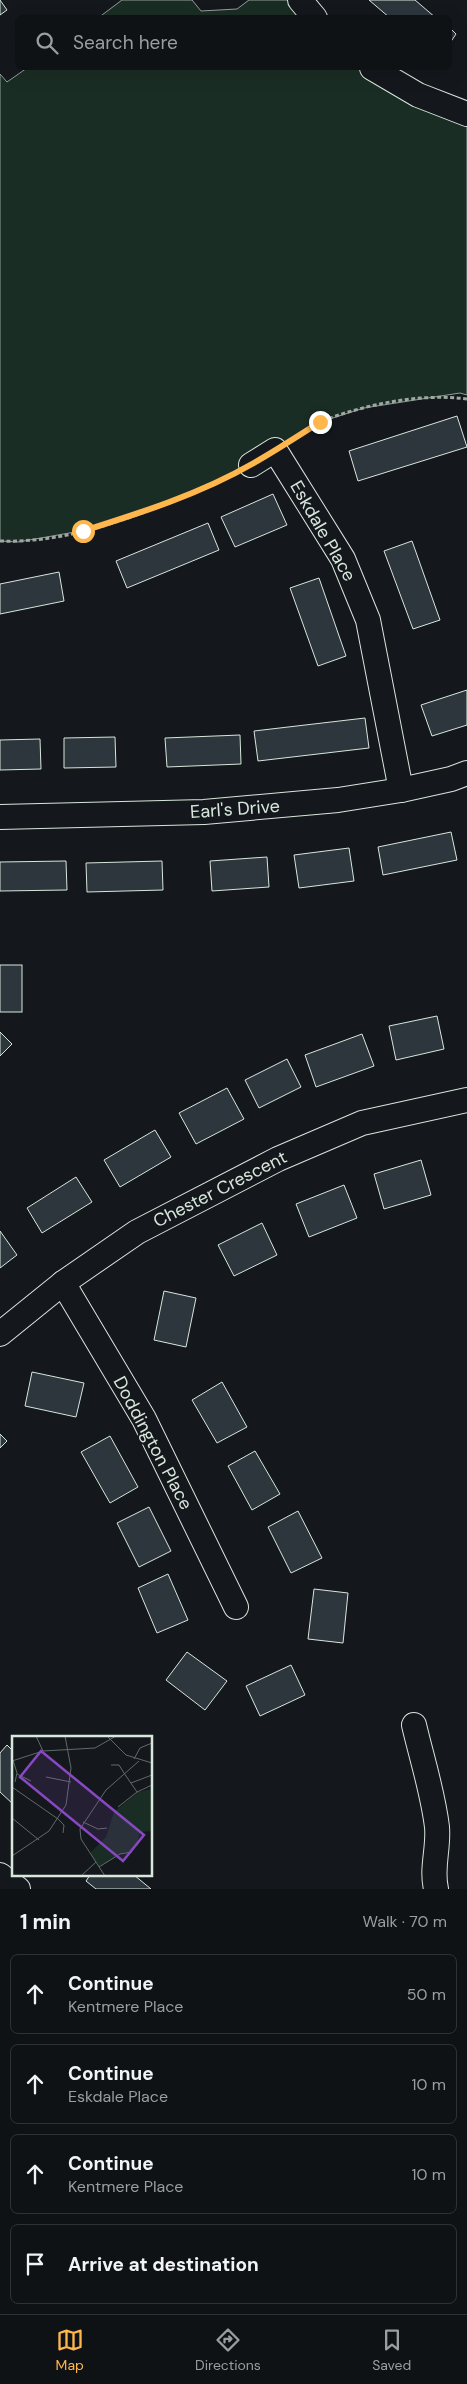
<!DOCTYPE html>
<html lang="en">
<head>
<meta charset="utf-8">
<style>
  body { margin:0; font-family:"DM Sans",sans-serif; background:#1d2022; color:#f1f3f6 }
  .stop { position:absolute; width:15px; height:15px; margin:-11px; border:4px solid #ffb74d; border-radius:50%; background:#fff }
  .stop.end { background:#ffb74d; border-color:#fff; box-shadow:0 1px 5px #0008 }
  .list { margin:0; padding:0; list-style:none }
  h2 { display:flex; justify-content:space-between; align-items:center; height:65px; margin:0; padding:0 20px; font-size:21px }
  h2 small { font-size:16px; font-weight:400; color:#9b9ea0 }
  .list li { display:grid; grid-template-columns:32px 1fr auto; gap:15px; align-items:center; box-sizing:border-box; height:80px; margin:0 10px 10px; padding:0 10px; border:1px solid #2f3234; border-radius:8px }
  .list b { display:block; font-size:19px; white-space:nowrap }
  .list p { margin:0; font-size:16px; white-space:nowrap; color:#9b9ea0 }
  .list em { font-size:16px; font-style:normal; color:#9b9ea0 }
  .icon { flex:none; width:28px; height:28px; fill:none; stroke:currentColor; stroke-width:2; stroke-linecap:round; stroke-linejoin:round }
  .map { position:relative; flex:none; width:467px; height:1889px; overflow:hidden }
  .search { position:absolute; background:#0f1215; box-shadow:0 5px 20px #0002; left:15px; right:15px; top:15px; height:55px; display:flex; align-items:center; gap:12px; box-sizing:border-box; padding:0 18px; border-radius:8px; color:#9b9ea0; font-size:19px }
  .sheet { height:425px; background:#0f1215 }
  nav { display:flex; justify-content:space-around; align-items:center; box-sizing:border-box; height:70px; border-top:1px solid #2f3234; background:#0f1215; font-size:14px; color:#9b9ea0 }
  nav a { display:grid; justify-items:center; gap:2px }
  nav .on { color:#ffb74d }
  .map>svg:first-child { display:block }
  .green { fill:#1a2d24; stroke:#939e99 }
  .building { fill:#2c363c; stroke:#d8e6dc }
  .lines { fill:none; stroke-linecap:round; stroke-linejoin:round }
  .minor-casing { stroke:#d8e6dc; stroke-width:26 }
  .path { stroke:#9da8a2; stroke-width:3; stroke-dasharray:4 2.5; stroke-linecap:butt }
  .minor { stroke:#14181c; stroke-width:24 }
  .route { stroke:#ffb74d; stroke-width:6 }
  .labels { text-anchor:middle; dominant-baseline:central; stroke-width:4; stroke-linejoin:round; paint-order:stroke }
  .street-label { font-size:18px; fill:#d8e6dc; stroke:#14181c }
  .inset-road { fill:none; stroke:#626a69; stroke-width:1 }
  .view { fill:#8948c3; fill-opacity:0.15; stroke:#8948c3; stroke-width:2.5 }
  .inset-edge { fill:none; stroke:#d8e6dc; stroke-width:2.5 }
</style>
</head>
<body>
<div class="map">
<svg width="467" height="1889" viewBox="0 0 467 1889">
  <rect width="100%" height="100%" fill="#14181c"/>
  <g class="green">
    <path d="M122 0H192L201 11 237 9 249 0H300L315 18H98Z"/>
    <path d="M27 68H372L467 114V395L460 393 364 408 320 422 240 470 155 507 75 532 18 542 0 541V74L7 82Z"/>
  </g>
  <g class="building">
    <path d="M0 0 7 10 0 15Z"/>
    <path d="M369 0H415L436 18H390Z"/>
    <path d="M450 28 456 34 450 43Z"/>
    <path d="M457 416 467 447 358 481 349 451Z"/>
    <path d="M273 494 287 525 235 547 221 517Z"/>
    <path d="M208 523 219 550 127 588 116 561Z"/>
    <path d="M412 541 440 620 413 629 384 551Z"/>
    <path d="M59 572 64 601 0 614V584Z"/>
    <path d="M319 578 346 656 318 666 290 588Z"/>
    <path d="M467 690V725L432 736 421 705Z"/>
    <path d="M365 718 369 748 258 761 254 731Z"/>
    <path d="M240 735 241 764 167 767 165 738Z"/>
    <path d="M115 737 116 767 64 768V738Z"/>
    <path d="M40 739 41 769 0 770V740Z"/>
    <path d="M451 832 457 860 383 875 378 847Z"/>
    <path d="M349 848 354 881 299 888 294 855Z"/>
    <path d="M267 857 269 887 212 891 210 861Z"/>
    <path d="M66 861 67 890 0 891V862Z"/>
    <path d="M162 861 163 890 87 892 86 863Z"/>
    <rect x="0" y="965" width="22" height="47"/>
    <path d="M437 1016 444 1049 396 1060 389 1026Z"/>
    <path d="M0 1032 12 1044 0 1056Z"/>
    <path d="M362 1034 374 1066 316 1087 305 1055Z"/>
    <path d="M287 1059 301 1087 259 1108 245 1080Z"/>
    <path d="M227 1088 244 1119 196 1144 179 1113Z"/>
    <path d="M155 1130 171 1157 120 1187 104 1160Z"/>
    <path d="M421 1160 431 1195 384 1209 374 1174Z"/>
    <path d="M76 1177 92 1202 42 1233 27 1208Z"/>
    <path d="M344 1185 357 1218 309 1237 296 1204Z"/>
    <path d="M262 1223 277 1255 234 1276 218 1245Z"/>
    <path d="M0 1231 17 1255 0 1268Z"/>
    <path d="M164 1291 196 1298 186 1347 154 1340Z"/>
    <path d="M32 1372 84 1383 76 1417 25 1406Z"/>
    <path d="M222 1382 247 1427 217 1443 192 1400Z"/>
    <path d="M0 1434 7 1441 0 1448Z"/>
    <path d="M110 1436 138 1487 110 1503 81 1452Z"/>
    <path d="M255 1451 280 1494 252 1510 228 1466Z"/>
    <path d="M149 1507 171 1551 139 1567 117 1523Z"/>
    <path d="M298 1511 322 1558 291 1573 268 1527Z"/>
    <path d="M168 1574 188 1620 157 1633 138 1588Z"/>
    <path d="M314 1589 348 1593 343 1643 308 1639Z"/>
    <path d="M187 1652 227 1681 205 1710 166 1680Z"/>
    <path d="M291 1665 305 1695 260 1716 246 1686Z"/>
    <path d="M7 1745 14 1752V1805L0 1792V1753Z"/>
    <path d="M90 1875H134L151 1889H96L86 1881Z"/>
  </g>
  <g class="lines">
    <defs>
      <g id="minor">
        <path d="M300 0 315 18"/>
        <path d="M372 68 418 95 467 114"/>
        <path d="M251 465 275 450 343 559 368 620 401 790"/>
        <path d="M0 817 204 812 338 800 401 790 451 779 467 773"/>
        <path d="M63 1283 144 1419 236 1607"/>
        <path d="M0 1334 63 1283 137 1232 278 1159 362 1123 467 1100"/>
        <path d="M414 1725C422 1759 433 1793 437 1827 439 1848 431 1868 436 1889"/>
        <path d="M0 1875 18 1889"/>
      </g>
    </defs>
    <use href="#minor" class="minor-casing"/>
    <g class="path">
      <path d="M295 437C304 432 313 425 322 421 367 404 420 393 467 399"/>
      <path d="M0 541C77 544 160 508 228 476"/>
    </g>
    <use href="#minor" class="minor"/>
  </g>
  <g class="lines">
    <path class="route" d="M83 531C140 513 200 494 252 464 275 451 298 436 320 422"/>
  </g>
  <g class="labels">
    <g class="street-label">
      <text transform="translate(323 531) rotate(60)">Eskdale Place</text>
      <text transform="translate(235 809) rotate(-4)">Earl's Drive</text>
      <text transform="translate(220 1189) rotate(-27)">Chester Crescent</text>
      <text transform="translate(153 1443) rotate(62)">Doddington Place</text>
    </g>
  </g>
  <g transform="translate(12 1736)">
    <rect width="140" height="140" fill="#14181c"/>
    <path d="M140 53V95L127 96 126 110H123L121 115 108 118 87 131 78 117 94 101 102 76 126 56Z" fill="#1a2d24"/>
    <path class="inset-road" d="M24 0 31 15M95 0 114 19 140 27M122 23 128 12 140 7M1 24 5 37 3 46M0 25 31 15 83 12 104 0M99 29H107L112 37M112 37 125 56M5 38 19 45M34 41 59 46M119 47 140 39M0 51 46 83 52 89 51 97M106 71 125 56 140 49M0 82 27 104M71 86 86 93 95 92M0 120 37 95 54 69 59 32 53 0M87 131 108 118 120 116M69 140 84 126M93 140 69 103 68 93 94 54 127 25"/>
    <path class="view" d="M29 15 132 99 111 125 8 41Z"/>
    <rect width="140" height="140" class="inset-edge"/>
  </g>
</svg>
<div class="stop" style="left:83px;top:531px"></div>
<div class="stop end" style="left:320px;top:422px"></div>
<div class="search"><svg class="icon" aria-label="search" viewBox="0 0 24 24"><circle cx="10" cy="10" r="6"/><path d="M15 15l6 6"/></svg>Search here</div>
</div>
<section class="sheet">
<h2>1 min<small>Walk · 70 m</small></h2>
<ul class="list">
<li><svg class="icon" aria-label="ahead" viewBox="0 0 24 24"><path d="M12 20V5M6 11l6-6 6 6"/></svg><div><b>Continue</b><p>Kentmere Place</p></div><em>50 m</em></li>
<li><svg class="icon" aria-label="ahead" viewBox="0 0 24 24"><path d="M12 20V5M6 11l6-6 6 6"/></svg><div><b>Continue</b><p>Eskdale Place</p></div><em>10 m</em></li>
<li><svg class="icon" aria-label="ahead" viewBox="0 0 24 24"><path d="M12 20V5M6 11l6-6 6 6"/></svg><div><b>Continue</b><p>Kentmere Place</p></div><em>10 m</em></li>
<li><svg class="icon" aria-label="arrive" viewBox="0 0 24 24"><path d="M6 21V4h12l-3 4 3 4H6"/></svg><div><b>Arrive at destination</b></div></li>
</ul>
</section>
<nav>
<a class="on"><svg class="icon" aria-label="map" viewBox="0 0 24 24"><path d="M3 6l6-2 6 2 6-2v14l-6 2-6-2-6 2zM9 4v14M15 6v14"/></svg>Map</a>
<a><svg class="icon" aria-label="directions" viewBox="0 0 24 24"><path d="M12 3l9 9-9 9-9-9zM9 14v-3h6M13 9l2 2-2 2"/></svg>Directions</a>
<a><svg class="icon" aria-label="saved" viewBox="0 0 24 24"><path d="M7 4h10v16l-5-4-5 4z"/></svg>Saved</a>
</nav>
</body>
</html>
